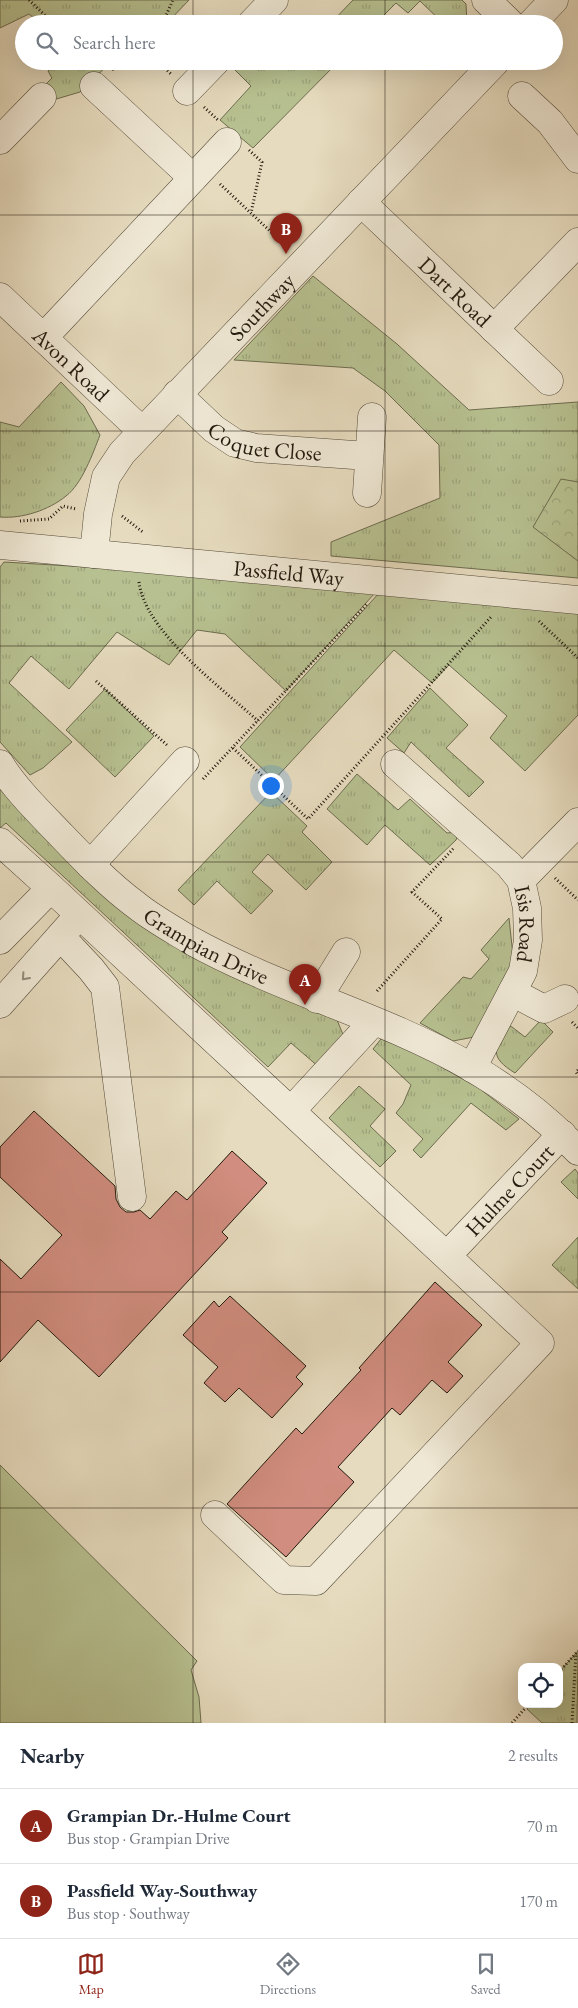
<!DOCTYPE html>
<html lang="en">
<head>
<meta charset="utf-8">
<style>
  body { margin:0; font-family:"EB Garamond",serif; background:#f6f6f7; color:#1f2937 }
  .controls { position:absolute; right:15px; bottom:15px; display:grid; overflow:hidden; border-radius:10px; box-shadow:0 5px 20px #0002 }
  .controls button { width:45px; height:45px; display:grid; place-items:center; padding:0; border:0; border-bottom:1px solid #e0e1e3; background:#fff; color:#1f2937; font:25px sans-serif }
  .you { position:absolute; left:270px; top:785px; width:18px; height:18px; margin:-12px; border:4px solid #fff; border-radius:50%; background:#1a73e8; box-shadow:0 0 0 8px #1a73e833 }
  .badge { display:grid; place-items:center; width:32px; height:32px; border-radius:50%; background:#8f2418; color:#fff; font-size:16px; font-weight:700 }
  .pin { position:absolute; translate:-50% -41px; filter:drop-shadow(0 1px 2px #0008) }
  .pin::after { content:''; position:absolute; top:26px; width:18px; height:15px; background:inherit; clip-path:polygon(0 0,100% 0,50% 100%) }
  .list { margin:0; padding:0; list-style:none }
  h2 { display:flex; justify-content:space-between; align-items:center; height:65px; margin:0; padding:0 20px; font-size:21px }
  h2 small { font-size:16px; font-weight:400; color:#747a83 }
  .list li { display:grid; grid-template-columns:32px 1fr auto; gap:15px; align-items:center; box-sizing:border-box; height:75px; padding:0 20px; border-top:1px solid #e0e1e3 }
  .list b { display:block; font-size:19px; white-space:nowrap }
  .list p { margin:0; font-size:16px; white-space:nowrap; color:#747a83 }
  .list em { font-size:16px; font-style:normal; color:#747a83 }
  .icon { flex:none; width:28px; height:28px; fill:none; stroke:currentColor; stroke-width:2; stroke-linecap:round; stroke-linejoin:round }
  .map { position:relative; flex:none; width:578px; height:1723px; overflow:hidden }
  .search { position:absolute; background:#fff; box-shadow:0 5px 20px #0002; left:15px; right:15px; top:15px; height:55px; display:flex; align-items:center; gap:12px; box-sizing:border-box; padding:0 18px; border-radius:28px; color:#747a83; font-size:19px }
  .sheet { height:215px; background:#fff }
  nav { display:flex; justify-content:space-around; align-items:center; box-sizing:border-box; height:70px; border-top:1px solid #e0e1e3; background:#fff; font-size:14px; color:#747a83 }
  nav a { display:grid; justify-items:center; gap:2px }
  nav .on { color:#8f2418 }
  .map>svg:first-child { display:block }
  .grass { fill:url(#grass-tufts); stroke:#6d6c4f }
  .forest { fill:url(#forest-crowns); stroke:#6d6c4f }
  .pitch { fill:#b7c090; stroke:#6d6c4f }
  .building { fill:#d18d7f; stroke:#23190e }
  .lines { fill:none; stroke-linecap:round; stroke-linejoin:round }
  .minor-casing { stroke:#544a3a; stroke-width:29 }
  .path { stroke:#23190e; stroke-width:3; stroke-dasharray:1 2.5; stroke-linecap:butt }
  .minor { stroke:#efe8d5; stroke-width:28 }
  .oneway { stroke:#938b7b }
  .grid { fill:none; stroke:#23190e; stroke-width:1; stroke-opacity:0.55 }
  .labels { text-anchor:middle; dominant-baseline:central; stroke-width:4; stroke-linejoin:round; paint-order:stroke }
  .street-label { font-size:22px; fill:#23190e; stroke:#efe8d5 }
</style>
</head>
<body>
<div class="map">
<svg width="578" height="1723" viewBox="0 0 578 1723">
  <defs>
    <pattern id="grass-tufts" width="24" height="20" patternUnits="userSpaceOnUse" patternTransform="scale(1.25)"><rect width="24" height="20" fill="#b7c090"/><path d="M3 7l-1-3M5 7V3M7 7l1-3M15 17l-1-3M17 17v-4M19 17l1-3" fill="none" stroke="#9da47b"/></pattern>
    <pattern id="forest-crowns" width="20" height="18" patternUnits="userSpaceOnUse" patternTransform="scale(1.25)"><rect width="20" height="18" fill="#b7c090"/><path d="M2 6a3 3 0 1 1 6 0M12 15a3 3 0 1 1 6 0" fill="none" stroke="#9da47b"/></pattern>
  </defs>
  <rect width="100%" height="100%" fill="#e6dbbe"/>
  <filter id="stains"><feTurbulence type="fractalNoise" baseFrequency=".004" numOctaves="4"/><feColorMatrix values="0 0 0 0 .2 0 0 0 0 .09 0 0 0 0 .02 0 0 0 .5 -.17"/></filter>
  <radialGradient id="worn" r=".72"><stop offset=".6" stop-color="#630" stop-opacity="0"/><stop offset="1" stop-color="#630" stop-opacity=".3"/></radialGradient>
  <g class="grass">
    <path d="M0 0H189L168 22 160 15 151 24H41L29 14 0 28Z"/>
    <path d="M353 0H462L466 4 467 24H444L420 1 408 13 396 3 375 24H330Z"/>
    <path d="M59 61H112L80 92 53 100 40 90 52 78 48 71Z"/>
    <path d="M235 61H339L253 148 220 120 251 86 231 66Z"/>
    <path d="M313 276 397 344 469 410 578 402V578L331 556V542L440 498 439 445 385 391 353 368 234 360Z"/>
    <path d="M61 382 84 406 100 435C93 453 82 484 66 496 49 510 22 519 0 517V422L19 427Z"/>
    <path d="M4 562 103 568 375 593 286 691 225 634 197 630 169 665 117 632 69 689 31 656 9 683 72 742 43 768 30 775 0 742V567Z"/>
    <path d="M379 593 578 612V715L525 771 490 738 507 716 449 665 432 683 394 650 274 780 240 747Z"/>
    <path d="M430 688 468 725 446 748 484 782 469 797 411 742 404 753 387 738Z"/>
    <path d="M105 689 154 736 115 777 66 730Z"/>
    <path d="M357 774 398 810 410 799 447 833 459 832 456 840 430 865 385 825 367 845 327 809Z"/>
    <path d="M0 789 52 844 149 928 194 958 337 1020 344 1037 320 1068 291 1043 268 1067 6 823 0 828Z"/>
    <path d="M271 792 307 826 302 832 332 862 306 890 268 854 252 872 273 891 251 914 217 881 194 905 178 890Z"/>
    <path d="M509 918 514 965 474 1037 453 1041 420 1023 463 977 471 979 489 959 481 950Z"/>
    <path d="M541 1020 553 1032 515 1073C489 1057 494 1049 507 1025L512 1027 525 1037Z"/>
    <path d="M381 1039 419 1054 480 1089 519 1119 506 1130 471 1103 421 1158 413 1150 423 1139 396 1113 403 1104 411 1085 373 1049Z"/>
    <path d="M359 1086 385 1109 370 1126 396 1151 380 1167 329 1118Z"/>
    <path d="M575 1169 578 1173V1199L561 1182Z"/>
    <path d="M578 1237V1289L552 1265Z"/>
    <path d="M578 1651 577 1723H542L527 1709 531 1704H559V1672Z"/>
  </g>
  <path class="forest" d="M561 479 578 482V561L533 527Z"/>
  <path class="pitch" d="M0 1465 197 1661 191 1670 199 1697 201 1723H0Z"/>
  <g class="building">
    <path d="M34 1111 115 1186 116 1199 120 1207 126 1212H134L140 1210 150 1219 176 1191 187 1200 232 1151 267 1183 222 1232 228 1238 99 1377 38 1320 0 1362V1259L21 1279 62 1235 0 1177V1147Z"/>
    <path d="M435 1282 482 1325 448 1362 463 1376 447 1393 432 1380 400 1415 392 1408 338 1467 354 1482 286 1557 227 1504 296 1428 302 1434 361 1370 359 1368Z"/>
    <path d="M230 1296 306 1366 296 1377 303 1384 272 1418 239 1388 225 1402 204 1383 218 1367 183 1335 214 1301 219 1307Z"/>
  </g>
  <g class="lines">
    <defs>
      <g id="minor">
        <path d="M486 0 511 24"/>
        <path d="M251 24 274 0"/>
        <path d="M531 24 554 0"/>
        <path d="M94 86 193 178"/>
        <path d="M187 91 216 61"/>
        <path d="M522 96 550 122 578 159"/>
        <path d="M0 140 42 97"/>
        <path id="s1" d="M361 202 549 381"/>
        <path id="s2" d="M0 297 142 431"/>
        <path d="M494 329 578 242"/>
        <path d="M43 338 227 142"/>
        <path id="s3" d="M177 394 214 429 235 443 256 448 368 456"/>
        <path d="M367 493 372 417"/>
        <path id="s4" d="M0 545 578 600"/>
        <path id="s5" d="M94 554 98 514 106 477 122 453 496 61"/>
        <path id="s6" d="M0 764C14 788 42 815 62 836 85 860 109 885 136 905 152 918 172 929 190 940 280 990 382 1016 471 1067 510 1090 547 1118 578 1151"/>
        <path id="s7" d="M395 764 509 865 521 880 527 908 528 940 523 971 472 1068"/>
        <path d="M0 842 51 888 540 1343 316 1581 284 1580 215 1515"/>
        <path d="M90 865 185 761"/>
        <path d="M521 880 578 822"/>
        <path d="M61 937 91 969 105 987 132 1197"/>
        <path d="M0 940 51 888"/>
        <path d="M512 992 544 1009 565 999"/>
        <path d="M317 999 346 952"/>
        <path d="M0 1004 72 923"/>
        <path d="M301 1100 373 1022"/>
        <path id="s8" d="M457 1245 562 1134"/>
      </g>
    </defs>
    <use href="#minor" class="minor-casing"/>
    <g class="path">
      <path d="M29 0 54 24"/>
      <path d="M162 24 173 0"/>
      <path d="M157 61 171 74"/>
      <path d="M112 70 121 61"/>
      <path d="M204 107 219 121"/>
      <path d="M249 150 262 162 251 213"/>
      <path d="M220 184 287 247"/>
      <path d="M122 516 144 533"/>
      <path d="M20 521 49 519 63 506 76 509"/>
      <path d="M139 582C145 632 222 688 258 721"/>
      <path d="M539 621 578 658"/>
      <path d="M96 681 168 746"/>
      <path d="M233 748 308 819 491 617"/>
      <path d="M203 779 367 604"/>
      <path d="M555 878 578 900"/>
      <path d="M377 991 442 919 412 892 454 848"/>
      <path d="M572 1022 578 1028"/>
      <path d="M578 1070 576 1072 578 1075"/>
      <path d="M559 1672 578 1651"/>
      <path d="M512 1723 529 1704"/>
      <path d="M572 1723 576 1653"/>
    </g>
    <use href="#minor" class="minor"/>
  </g>
  <defs><path id="oneway-chevron" d="M-2-3.5L2.5 0L-2 3.5" fill="none" stroke-width="1.6" stroke-linecap="round" stroke-linejoin="round" transform="scale(1.25)"/></defs>
  <use class="oneway" href="#oneway-chevron" transform="translate(25 977) rotate(132)"/>
  <path class="grid" d="M193 0V24M385 0V24M193 61V1723M385 61V1723M0 215H578M0 431H578M0 646H578M0 862H578M0 1077H578M0 1292H578M0 1508H578"/>
  <g class="labels">
    <g class="street-label">
      <text stroke="none"><textPath href="#s1" startOffset="130">Dart Road</textPath></text>
      <text stroke="none"><textPath href="#s5" startOffset="309">Southway</textPath></text>
      <text stroke="none"><textPath href="#s2" startOffset="98">Avon Road</textPath></text>
      <text stroke="none"><textPath href="#s3" startOffset="105">Coquet Close</textPath></text>
      <text stroke="none"><textPath href="#s4" startOffset="290">Passfield Way</textPath></text>
      <text stroke="none"><textPath href="#s7" startOffset="216">Isis Road</textPath></text>
      <text stroke="none"><textPath href="#s6" startOffset="278">Grampian Drive</textPath></text>
      <text stroke="none"><textPath href="#s8" startOffset="76">Hulme Court</textPath></text>
    </g>
  </g>
  <rect width="100%" height="100%" filter="url(#stains)"/>
  <rect width="100%" height="100%" fill="url(#worn)"/>
</svg>
<div class="controls">
<button><svg class="icon" aria-label="locate" viewBox="0 0 24 24"><circle cx="12" cy="12" r="6"/><path d="M12 2v4M12 18v4M2 12h4M18 12h4"/></svg></button>
</div>
<div class="you"></div>
<div class="pin badge" style="left:305px;top:1005px">A</div>
<div class="pin badge" style="left:286px;top:254px">B</div>
<div class="search"><svg class="icon" aria-label="search" viewBox="0 0 24 24"><circle cx="10" cy="10" r="6"/><path d="M15 15l6 6"/></svg>Search here</div>
</div>
<section class="sheet">
<h2>Nearby<small>2 results</small></h2>
<ul class="list">
<li><span class="badge">A</span><div><b>Grampian Dr.-Hulme Court</b><p>Bus stop · Grampian Drive</p></div><em>70 m</em></li>
<li><span class="badge">B</span><div><b>Passfield Way-Southway</b><p>Bus stop · Southway</p></div><em>170 m</em></li>
</ul>
</section>
<nav>
<a class="on"><svg class="icon" aria-label="map" viewBox="0 0 24 24"><path d="M3 6l6-2 6 2 6-2v14l-6 2-6-2-6 2zM9 4v14M15 6v14"/></svg>Map</a>
<a><svg class="icon" aria-label="directions" viewBox="0 0 24 24"><path d="M12 3l9 9-9 9-9-9zM9 14v-3h6M13 9l2 2-2 2"/></svg>Directions</a>
<a><svg class="icon" aria-label="saved" viewBox="0 0 24 24"><path d="M7 4h10v16l-5-4-5 4z"/></svg>Saved</a>
</nav>
</body>
</html>
